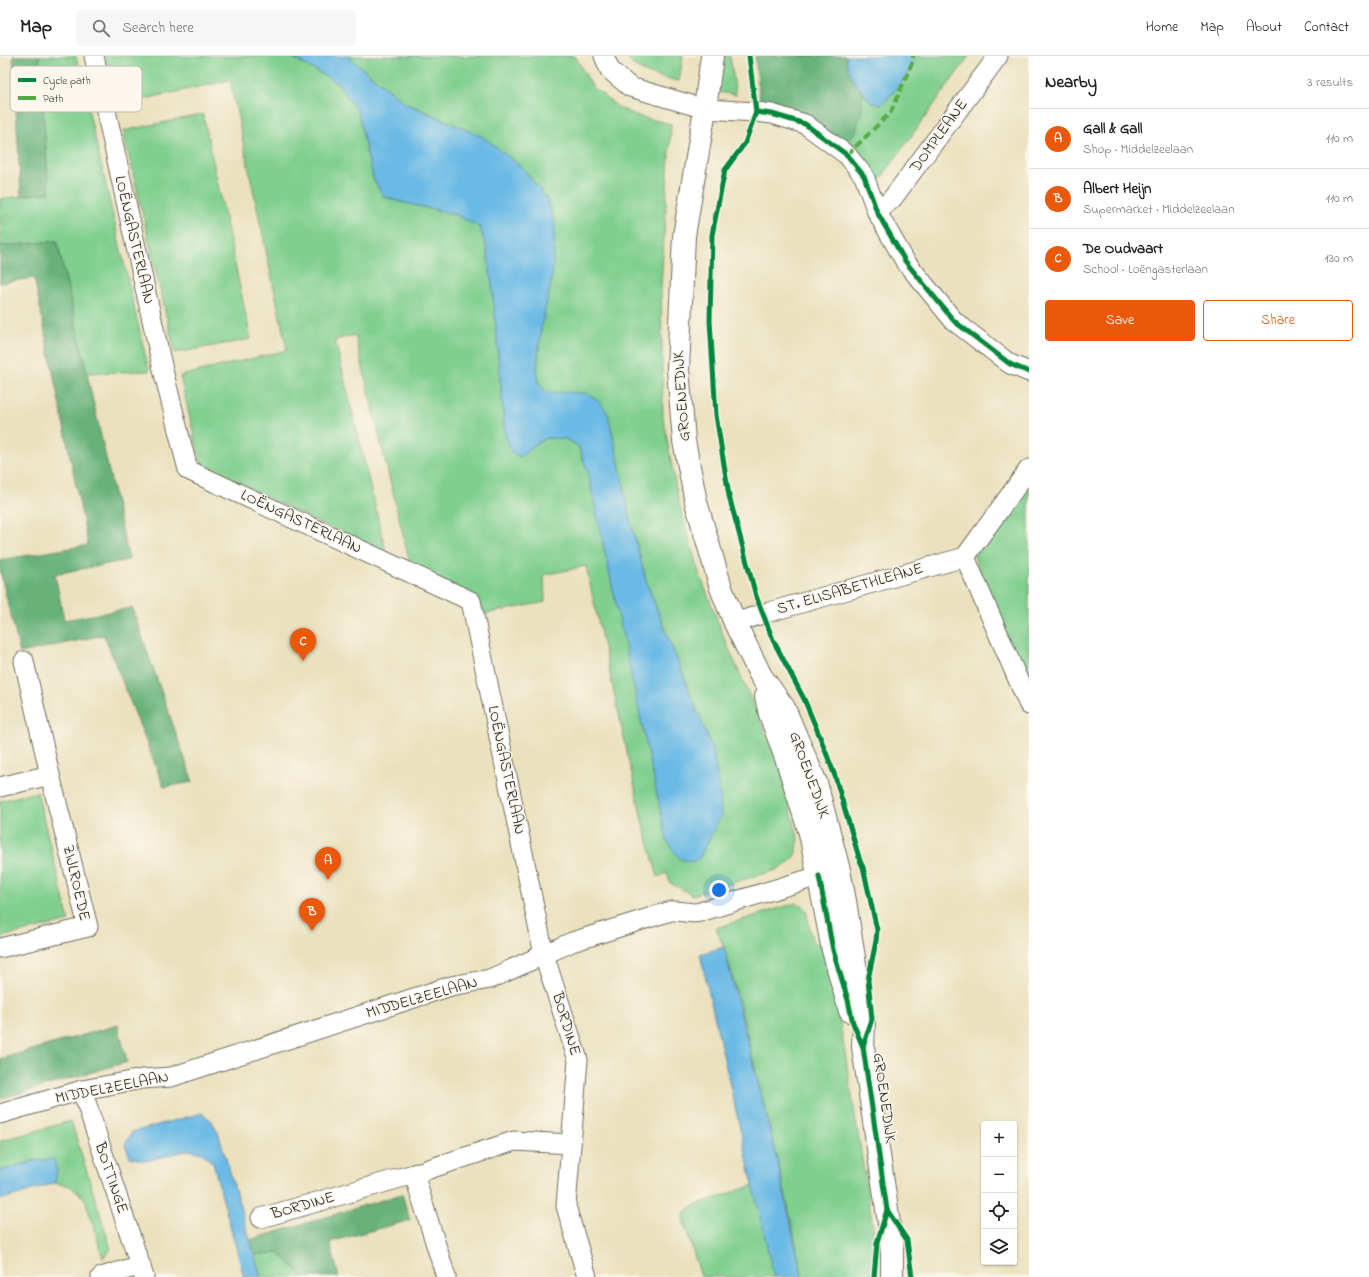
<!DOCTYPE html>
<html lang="en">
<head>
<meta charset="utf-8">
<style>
  body { margin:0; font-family:"Indie Flower",sans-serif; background:#f6f6f6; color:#222 }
  .controls { position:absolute; right:12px; bottom:12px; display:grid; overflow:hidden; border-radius:4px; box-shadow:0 1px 3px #0004 }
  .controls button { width:36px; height:36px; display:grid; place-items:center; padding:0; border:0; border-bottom:1px solid #e0e0e0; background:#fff; color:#222; font:20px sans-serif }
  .you { position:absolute; left:719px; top:834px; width:14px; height:14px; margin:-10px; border:3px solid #fff; border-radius:50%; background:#1a73e8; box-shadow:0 0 0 6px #1a73e833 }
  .badge { display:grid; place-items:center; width:26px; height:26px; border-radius:50%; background:#ea580c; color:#fff; font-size:13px; font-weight:700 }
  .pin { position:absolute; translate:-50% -33px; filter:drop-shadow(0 1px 2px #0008) }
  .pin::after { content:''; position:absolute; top:21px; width:14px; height:12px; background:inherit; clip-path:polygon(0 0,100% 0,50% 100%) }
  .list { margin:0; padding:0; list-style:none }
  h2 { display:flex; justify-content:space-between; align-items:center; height:52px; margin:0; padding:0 16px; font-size:17px }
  h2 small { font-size:13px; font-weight:400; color:#767676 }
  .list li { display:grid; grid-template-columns:26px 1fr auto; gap:12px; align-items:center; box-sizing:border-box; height:60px; padding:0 16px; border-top:1px solid #e0e0e0 }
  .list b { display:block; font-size:15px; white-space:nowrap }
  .list p { margin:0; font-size:13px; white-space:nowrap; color:#767676 }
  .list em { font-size:13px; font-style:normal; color:#767676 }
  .actions { display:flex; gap:8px; padding:12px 16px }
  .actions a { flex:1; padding:9px 0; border:1px solid #ea580c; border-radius:4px; text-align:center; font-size:14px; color:#ea580c }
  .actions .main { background:#ea580c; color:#fff }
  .icon { flex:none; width:22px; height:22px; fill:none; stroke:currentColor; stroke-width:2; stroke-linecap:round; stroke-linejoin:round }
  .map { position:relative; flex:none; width:1029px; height:1221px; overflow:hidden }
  header { display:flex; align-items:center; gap:24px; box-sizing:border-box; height:56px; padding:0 20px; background:#fff; border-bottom:1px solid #e0e0e0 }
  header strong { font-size:19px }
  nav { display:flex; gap:22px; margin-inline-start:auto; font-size:14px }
  .search { width:280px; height:36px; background:#f6f6f6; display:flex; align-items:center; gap:10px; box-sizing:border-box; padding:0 14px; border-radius:4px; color:#767676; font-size:15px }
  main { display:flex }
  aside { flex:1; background:#fff }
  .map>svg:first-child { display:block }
  .green { fill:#80cf8f; stroke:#567d5d }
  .forest { fill:#68b27a; stroke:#4a6e52 }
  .water { fill:#6bbae5; stroke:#4b7288 }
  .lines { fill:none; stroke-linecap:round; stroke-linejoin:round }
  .minor-casing { stroke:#6e6b5e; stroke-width:21 }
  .secondary-casing { stroke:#6e6b5e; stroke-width:24 }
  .minor { stroke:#fff; stroke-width:19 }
  .secondary { stroke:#fff; stroke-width:22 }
  .quiet { stroke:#54ab44; stroke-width:4; stroke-dasharray:8 4; stroke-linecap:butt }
  .cycleway-casing { stroke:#fbf7ec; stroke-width:8 }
  .cycleway { stroke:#00873e; stroke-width:5 }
  .labels { text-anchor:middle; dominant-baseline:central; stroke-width:3; stroke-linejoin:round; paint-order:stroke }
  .street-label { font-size:16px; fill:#2b2b2b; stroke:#fbf7ec }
  .key { fill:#fbf7ec; stroke:#bdbab2; stroke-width:1 }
  .key-label { font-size:11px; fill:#2b2b2b }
</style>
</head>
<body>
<header>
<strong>Map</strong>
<div class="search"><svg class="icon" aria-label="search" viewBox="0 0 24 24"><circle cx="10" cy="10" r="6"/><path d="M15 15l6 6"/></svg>Search here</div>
<nav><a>Home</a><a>Map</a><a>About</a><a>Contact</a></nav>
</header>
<main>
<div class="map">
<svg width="1029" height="1221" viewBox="0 0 1029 1221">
  <rect width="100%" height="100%" fill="#fbf7ec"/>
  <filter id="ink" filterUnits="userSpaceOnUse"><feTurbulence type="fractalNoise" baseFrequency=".025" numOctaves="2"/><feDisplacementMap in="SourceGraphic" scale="8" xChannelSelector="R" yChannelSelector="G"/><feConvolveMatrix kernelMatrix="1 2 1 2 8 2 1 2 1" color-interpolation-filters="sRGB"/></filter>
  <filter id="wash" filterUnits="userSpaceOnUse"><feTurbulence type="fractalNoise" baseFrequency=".012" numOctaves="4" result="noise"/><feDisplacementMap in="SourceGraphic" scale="16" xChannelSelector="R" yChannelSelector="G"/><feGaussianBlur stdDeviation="0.9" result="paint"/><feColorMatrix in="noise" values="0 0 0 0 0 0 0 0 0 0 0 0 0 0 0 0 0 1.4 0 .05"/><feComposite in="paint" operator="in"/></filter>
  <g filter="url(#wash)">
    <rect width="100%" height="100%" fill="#ebe1be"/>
    <g class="green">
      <path d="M39 0H76L149 315 87 317 57 185 0 190V143L49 136Z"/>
      <path d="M105 0H290L338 27 358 56 368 102 374 124 383 140 397 145 457 159 480 171 487 194 492 228 505 379 532 390 547 382 566 383 578 390 587 413 713 695 647 528 630 463 620 411 608 358 566 338 546 336 539 327 537 311 541 273 443 63 405 47 347 0H575L592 30 619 52 641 61 671 68 661 230 663 361 678 443 697 511 723 579 796 747 789 750C797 776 809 800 776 814L693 839 670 827 667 817 658 821 642 764 586 510 544 519 545 546 480 559 411 512 355 279 335 284 387 500 201 409 180 320 287 294 230 24 117 49Z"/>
      <path d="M625 0H683L679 25C659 21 638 18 625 0Z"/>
      <path d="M718 0H730L736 39 713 35Z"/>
      <path d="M913 0H969L874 132 844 88 856 76 858 66 861 61 863 37 872 47 882 48C892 37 914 14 913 0Z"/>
      <path d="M203 58 251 283 175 297 123 75Z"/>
      <path d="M1029 411V651L973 497Z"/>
      <path d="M37 736 69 865 0 881V745Z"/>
      <path d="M796 847 803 850 806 854 813 888 820 887 837 947 873 1171 874 1184 870 1221H802C790 1149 771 1079 754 1008 743 963 734 915 716 872Z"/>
      <path d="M71 1065 111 1193 103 1202 85 1143 70 1130 55 1127 57 1113 34 1105 0 1115V1085Z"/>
      <path d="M754 1129 775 1221H701L683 1163 685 1157 692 1150Z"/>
      <path d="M278 1196 301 1218 303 1221H261L254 1199Z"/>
    </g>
    <g class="forest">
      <path d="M13 0H39L49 137 21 140Z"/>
      <path d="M755 0H846C847 13 854 28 863 37L861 61 858 66 856 76 844 88 798 58 760 45Z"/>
      <path d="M57 185 129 504 55 518 64 564 132 552 193 726 164 731 104 579 20 597 0 514V504L88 489 34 222 0 227V190Z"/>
      <path d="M118 969 127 1006 0 1043V1003Z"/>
      <path d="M402 1138 410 1164 330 1186 339 1221H303L301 1218 278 1196 254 1199 250 1184Z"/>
    </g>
    <g class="water">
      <path d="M290 0H347L405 47 483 81 523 112 547 143 555 169 552 222 541 273 537 311 539 327 546 336 586 337 600 346 608 358 620 411 630 463 647 528 713 695 720 739 721 760 700 801 692 806 680 803 667 785 587 413 578 390 566 383 547 382 532 390 521 401 512 397 505 379 492 228 487 194 480 171 457 159 397 145 383 140 374 124 368 102 358 56 338 27Z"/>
      <path d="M846 0H913C915 14 892 38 882 48L872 47C859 33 847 19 846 0Z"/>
      <path d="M724 891 777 1103 802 1221H774L700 898Z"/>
      <path d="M202 1057 212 1065 219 1079 261 1221H244L213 1107 202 1097 189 1094 145 1105 130 1101 125 1089 132 1076Z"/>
      <path d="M54 1103 57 1113 55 1127 0 1144V1115L34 1105Z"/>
    </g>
  </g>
  <g filter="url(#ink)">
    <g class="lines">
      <defs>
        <g id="minor">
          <path d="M94 0 163 314 188 414 471 545 544 899 578 1004 566 1150 587 1221"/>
          <path d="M604 0 610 14 630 31 705 53 756 56 772 58 805 68 847 99 864 120 877 156 905 205 954 265 1010 308 1029 316"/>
          <path d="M877 156 892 143 998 0"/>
          <path d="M965 501 1029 649"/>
          <path d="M965 501 1029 413"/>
          <path d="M735 567 762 558 965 501"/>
          <path d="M0 731 50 719"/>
          <path d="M0 892 88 871 50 719 24 605"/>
          <path d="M82 1034 144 1221"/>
          <path d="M0 1058 82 1034 142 1023 171 1021 451 930 490 923 572 886 671 855C681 854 691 859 700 856L832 816"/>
          <path d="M414 1118 446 1221"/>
          <path d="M261 1162 414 1118 514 1085 571 1088"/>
          <path d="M101 1221 141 1209"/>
        </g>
        <g id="secondary">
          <path d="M712 0 705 53 684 180 678 313 684 385 696 446 721 532 735 567 761 620 784 652 816 727 839 814 845 845 864 965 863 991 892 1187V1221"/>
          <path d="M766 641 770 658 787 705 810 777 833 894 850 955"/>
        </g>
      </defs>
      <use href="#minor" class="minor-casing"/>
      <use href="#secondary" class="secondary-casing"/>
      <use href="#minor" class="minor"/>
      <use href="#secondary" class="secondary"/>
      <path class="quiet" d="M847 99 891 56 913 5V0"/>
      <defs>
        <g id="cycleway">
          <path d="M749 0 756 56 745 87 725 114 712 179 710 265 716 359 729 440 756 540 773 584 804 643 820 681 835 720 860 805 863 811 877 874 876 885 868 924 872 963 863 991"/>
          <path d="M756 56 772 58 805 68 847 99 864 120 877 156 905 205 954 265 1010 308 1029 316"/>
          <path d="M819 820 833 894 848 944 853 967 863 991 887 1154 907 1184 912 1221"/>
          <path d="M874 1221 877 1187 887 1154"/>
        </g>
      </defs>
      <use href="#cycleway" class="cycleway-casing"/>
      <use href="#cycleway" class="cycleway"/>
    </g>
  </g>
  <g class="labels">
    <g class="street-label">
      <text transform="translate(939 80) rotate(-54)">DOMPLEANE</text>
      <text transform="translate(134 184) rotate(77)">LOËNGASTERLAAN</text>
      <text transform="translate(682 340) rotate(-94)">GROENEDIJK</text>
      <text transform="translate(301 466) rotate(25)">LOËNGASTERLAAN</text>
      <text transform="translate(850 533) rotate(-16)">ST. ELISABETHLEANE</text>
      <text transform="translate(506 714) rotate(78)">LOËNGASTERLAAN</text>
      <text transform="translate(809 719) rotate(70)">GROENEDIJK</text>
      <text transform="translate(76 827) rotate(77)">ZIJLROEDE</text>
      <text transform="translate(422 942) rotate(-16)">MIDDELZEELAAN</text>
      <text transform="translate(566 968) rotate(73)">BORDINE</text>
      <text transform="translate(112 1032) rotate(-11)">MIDDELZEELAAN</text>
      <text transform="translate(884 1042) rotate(82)">GROENEDIJK</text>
      <text transform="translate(111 1122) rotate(71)">BOTTINGE</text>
      <text transform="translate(303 1150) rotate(-16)">BORDINE</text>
    </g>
  </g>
  <rect x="10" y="10" width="132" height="46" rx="6" class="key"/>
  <rect x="18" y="22" width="18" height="4" fill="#00873e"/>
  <rect x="18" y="40" width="18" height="4" fill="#54ab44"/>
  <g class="key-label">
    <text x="43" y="28">Cycle path</text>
    <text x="43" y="46">Path</text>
  </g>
</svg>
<div class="controls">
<button>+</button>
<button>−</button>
<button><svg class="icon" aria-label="locate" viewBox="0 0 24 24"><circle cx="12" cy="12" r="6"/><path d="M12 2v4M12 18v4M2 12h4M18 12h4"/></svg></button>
<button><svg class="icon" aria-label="layers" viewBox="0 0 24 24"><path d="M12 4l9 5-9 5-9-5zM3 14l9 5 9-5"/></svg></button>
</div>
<div class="you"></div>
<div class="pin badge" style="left:328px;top:824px">A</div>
<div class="pin badge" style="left:312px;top:875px">B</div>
<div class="pin badge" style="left:303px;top:605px">C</div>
</div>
<aside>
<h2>Nearby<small>3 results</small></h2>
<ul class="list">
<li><span class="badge">A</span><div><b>Gall &amp; Gall</b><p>Shop · Middelzeelaan</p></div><em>110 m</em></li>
<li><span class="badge">B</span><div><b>Albert Heijn</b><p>Supermarket · Middelzeelaan</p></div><em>110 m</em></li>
<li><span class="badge">C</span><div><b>De Oudvaart</b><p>School · Loëngasterlaan</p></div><em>130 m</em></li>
</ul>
<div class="actions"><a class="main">Save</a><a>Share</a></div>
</aside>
</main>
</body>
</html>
